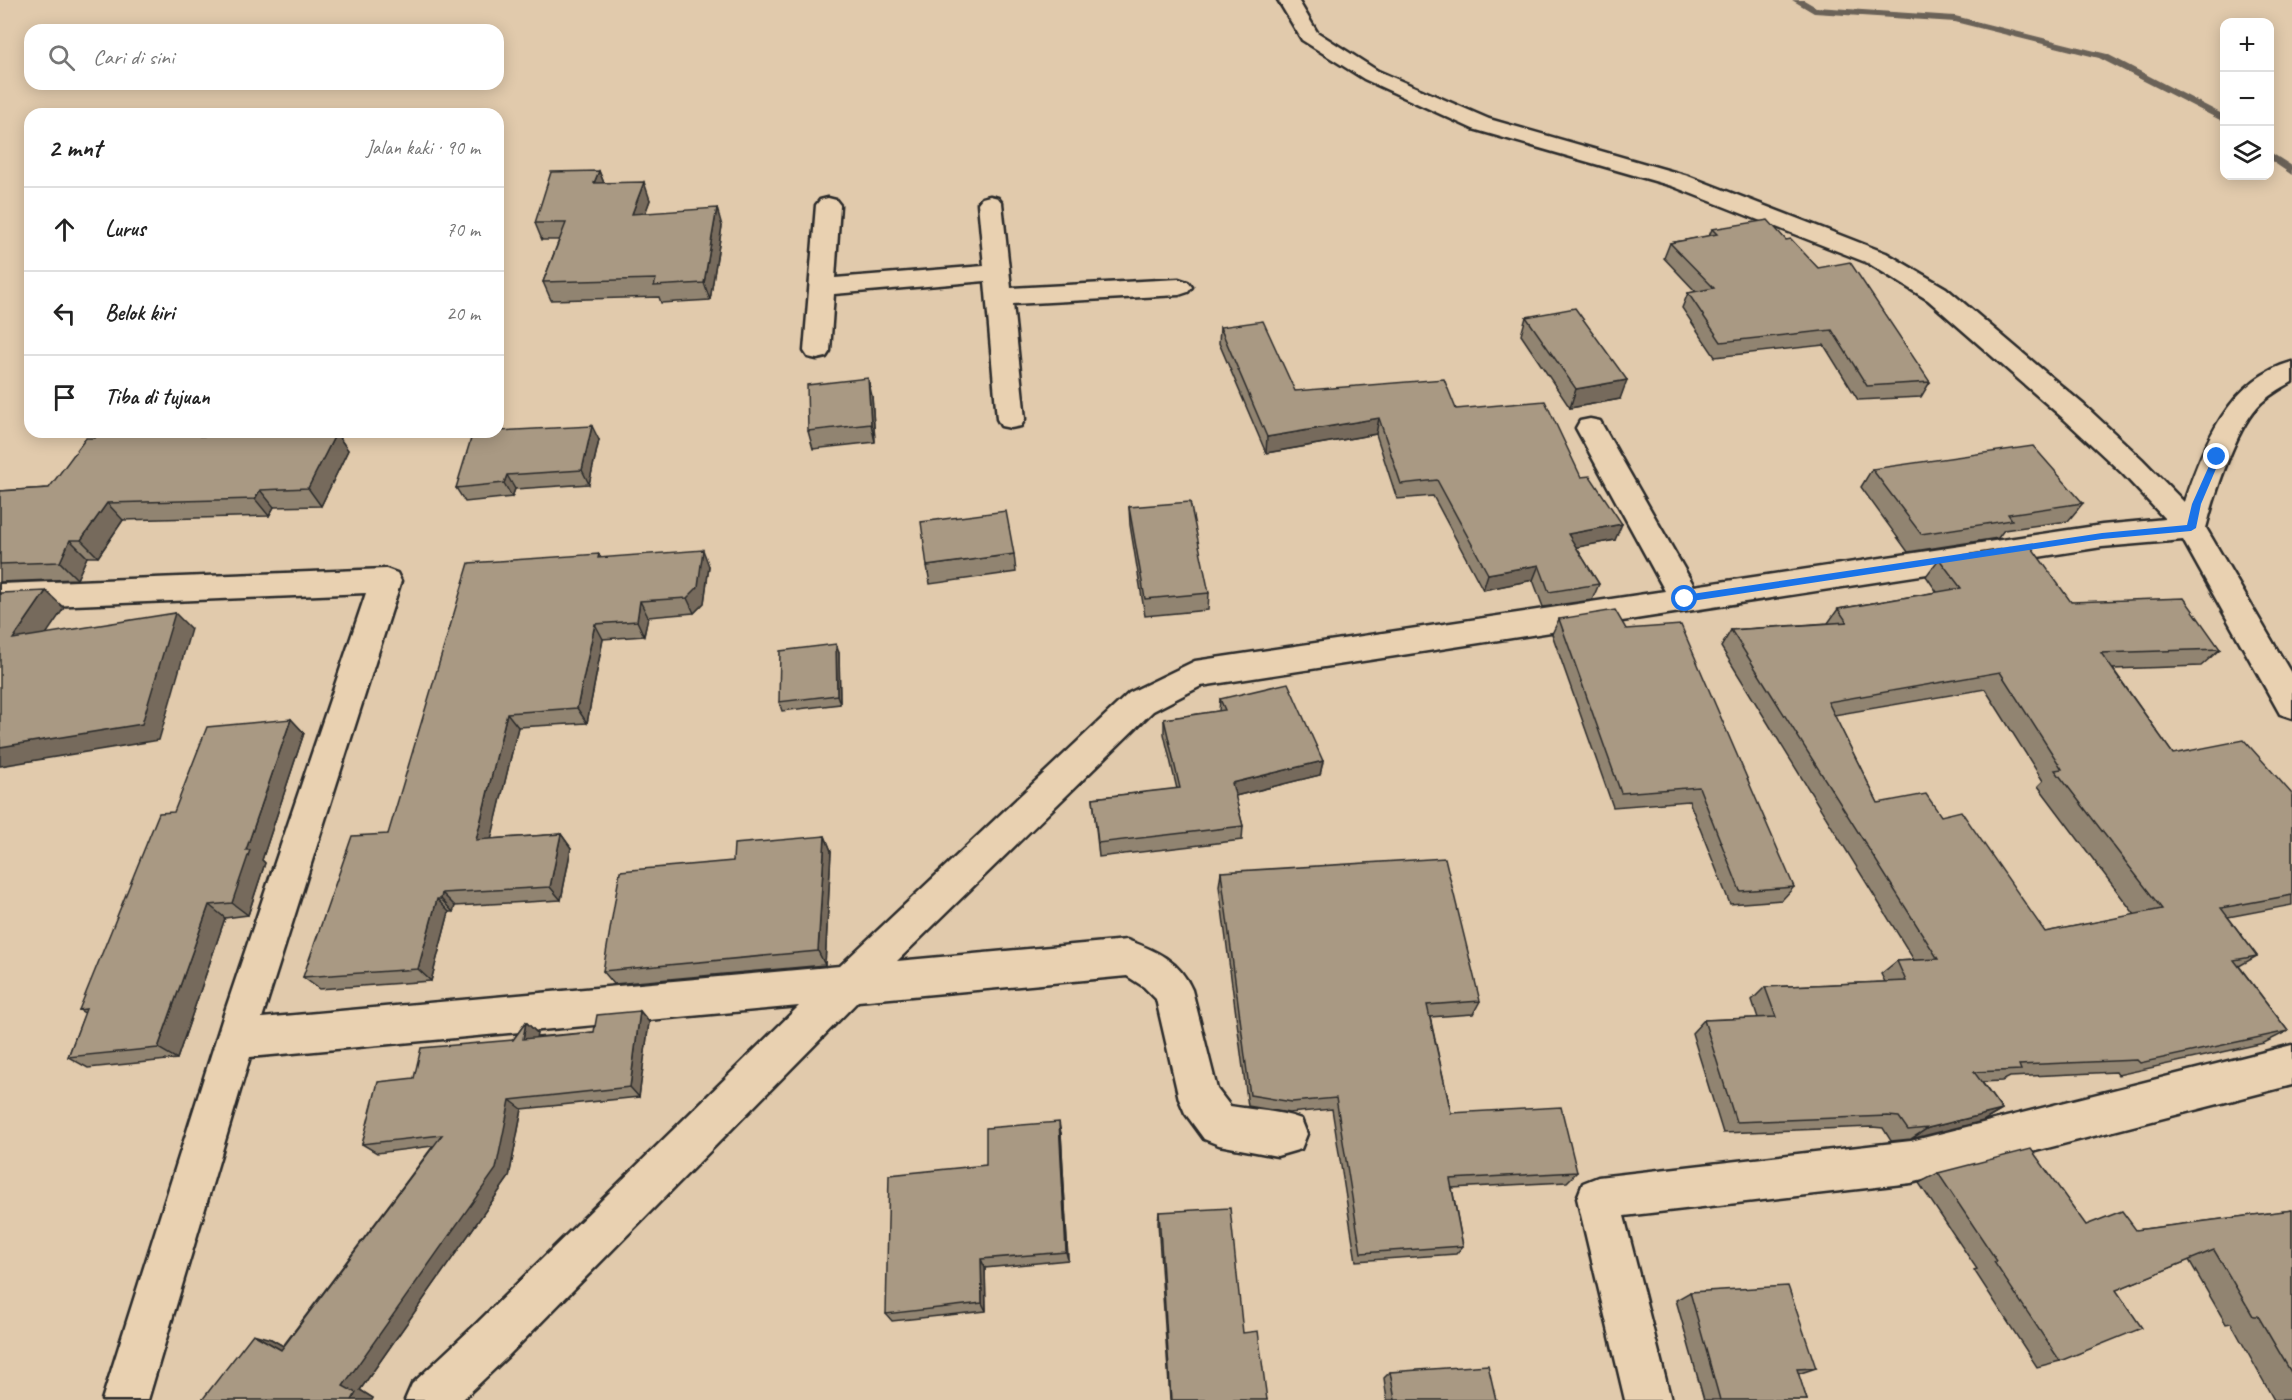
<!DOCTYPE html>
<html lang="id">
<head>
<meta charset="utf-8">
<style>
  body { margin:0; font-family:Caveat,sans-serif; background:#f6f6f6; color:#222 }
  .controls { position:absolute; right:18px; top:18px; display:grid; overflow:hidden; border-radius:12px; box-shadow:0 3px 15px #0003 }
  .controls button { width:54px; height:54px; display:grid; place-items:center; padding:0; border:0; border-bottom:2px solid #e0e0e0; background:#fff; color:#222; font:30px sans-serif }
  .stop { position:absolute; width:18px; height:18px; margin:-14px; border:4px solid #1a73e8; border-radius:50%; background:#fff }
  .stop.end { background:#1a73e8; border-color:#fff; box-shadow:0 2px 6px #0008 }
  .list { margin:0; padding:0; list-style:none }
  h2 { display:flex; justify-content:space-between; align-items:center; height:78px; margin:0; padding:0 24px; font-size:26px }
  h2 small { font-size:20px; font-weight:400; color:#767676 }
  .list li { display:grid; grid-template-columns:39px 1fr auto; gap:18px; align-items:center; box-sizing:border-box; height:84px; padding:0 24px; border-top:2px solid #e0e0e0 }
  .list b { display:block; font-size:22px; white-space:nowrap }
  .list em { font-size:20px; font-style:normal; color:#767676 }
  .icon { flex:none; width:33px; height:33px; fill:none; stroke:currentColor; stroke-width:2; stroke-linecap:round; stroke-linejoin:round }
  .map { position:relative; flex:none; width:2292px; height:1400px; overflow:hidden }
  .search { position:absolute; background:#fff; box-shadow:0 3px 15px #0003; left:24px; top:24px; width:480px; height:66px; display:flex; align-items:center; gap:15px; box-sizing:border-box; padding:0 21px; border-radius:18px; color:#767676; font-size:22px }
  .panel { position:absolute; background:#fff; box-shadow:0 3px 15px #0003; left:24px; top:108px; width:480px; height:330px; border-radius:18px }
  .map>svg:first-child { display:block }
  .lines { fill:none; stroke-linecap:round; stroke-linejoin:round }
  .stream { fill:#6a6258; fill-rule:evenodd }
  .minor-casing { stroke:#2b2b2b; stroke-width:5 }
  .minor { fill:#e9d1b1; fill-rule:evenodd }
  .wall { fill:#918471; stroke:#2b2b2b; stroke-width:1.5; fill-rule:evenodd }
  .shaded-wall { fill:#766b5c; stroke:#2b2b2b; stroke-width:1.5 }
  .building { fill:#a99983; stroke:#2b2b2b; stroke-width:1.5; fill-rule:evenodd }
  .route { fill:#1a73e8 }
</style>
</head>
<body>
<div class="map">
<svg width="2292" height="1400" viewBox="0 0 2292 1400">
  <rect width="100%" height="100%" fill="#e1caac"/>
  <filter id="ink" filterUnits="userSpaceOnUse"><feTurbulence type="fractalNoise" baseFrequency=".0167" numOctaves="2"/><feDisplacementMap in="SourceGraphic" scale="12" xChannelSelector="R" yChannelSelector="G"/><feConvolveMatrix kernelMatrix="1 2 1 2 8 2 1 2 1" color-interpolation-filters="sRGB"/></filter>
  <g filter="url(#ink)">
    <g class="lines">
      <g class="stream">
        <path d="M1792 0H1804L1816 7 1955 16 2107 54 2224 115V122L2099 58 1955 22 1814 13Z"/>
        <path d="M2270 152 2292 166V175L2270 160Z"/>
      </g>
      <defs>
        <g id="minor">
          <path d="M1278 0H1298L1317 32 1378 71 1489 119 1688 176 1886 253 1946 288 2084 405 2142 459 2184 502C2203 446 2229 379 2292 362V382C2280 389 2267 396 2257 407 2234 433 2215 494 2206 528L2292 675V718L2280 714 2183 540 2102 547 1201 686 1153 711 897 961 1127 940C1155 950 1180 961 1192 990L1217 1089 1230 1106C1253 1110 1280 1111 1301 1119L1307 1134 1301 1149 1277 1156 1219 1145 1204 1139 1185 1113 1179 1099 1156 999 1144 987 1127 976 858 1001 506 1358 462 1400H405L412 1384 474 1326 799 1006 250 1057 148 1400H102L225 1011 366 593 0 608V584L386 569 397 573 401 581 262 1018 840 966 1129 693 1195 661 1665 591 1576 428 1580 421 1590 419 1600 421 1694 586 2102 525 2165 519 2122 473 2064 419 1928 300 1868 263 1672 186 1473 129 1364 79 1302 40Z"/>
          <path d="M990 196 998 198 1002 203 1011 288 1179 279 1188 282 1192 287 1188 292 1179 295 1013 304 1025 419 1021 426 1011 428 1001 426 997 419 985 281 834 294 830 351 826 357 817 359 808 357 804 351 816 205 820 200 828 198 836 200 840 205 835 278 984 266 978 203 982 198Z"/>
          <path d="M2292 1045V1085L1911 1183 1624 1216 1671 1400H1625L1577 1198 1583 1183 1598 1177 1911 1141Z"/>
        </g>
      </defs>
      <use href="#minor" class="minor-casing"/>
      <use href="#minor" class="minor"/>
    </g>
    <g class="wall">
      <path d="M599 171 604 183 650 200 645 213 722 226 710 300 661 303 659 297 551 300 543 282 559 240H542L535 223Z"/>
      <path d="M1712 229 1786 240 1818 268 1930 382 1921 397 1858 400 1824 345 1715 357 1682 308 1688 293 1696 292 1664 258 1670 243 1709 236Z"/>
      <path d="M1526 317 1620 399 1570 408 1521 335Z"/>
      <path d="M1220 327 1295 391 1456 409 1581 477 1615 540 1576 547 1599 584 1592 600 1543 607 1533 580 1483 590 1433 496 1397 499 1376 434 1266 453 1219 343Z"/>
      <path d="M872 396 875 442 813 449 808 431Z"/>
      <path d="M336 433 348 450 321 506 274 507 269 516 123 520 98 557H87L77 579 0 582V491L49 488 225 436Z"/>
      <path d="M599 440 589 484 515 489 512 497 465 502 456 488Z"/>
      <path d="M1872 469 2083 503 2068 521 2004 530 1998 538 1908 552 1861 487Z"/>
      <path d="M1129 507 1209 593 1208 610 1145 616 1130 525Z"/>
      <path d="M599 554 601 558 709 566 704 603 694 613 648 617 644 636 603 639 587 723 518 727 491 839 561 834 571 848 561 900 455 906 453 912H449L431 981 319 989 303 977 388 834Z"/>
      <path d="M1014 554 1016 572 930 584 927 566Z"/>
      <path d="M1939 559 2071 602 2220 649 2201 666 2113 669 2173 754 2292 794V905L2228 917 2257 956 2239 966 2288 1031 2264 1043 2118 1075 2116 1072 2010 1077 2002 1081 1982 1082 2002 1110 1983 1121 1911 1139 1891 1141 1883 1128 1872 1127 1723 1133 1692 1033 1704 1020 1758 1018 1752 1000 1765 987 1885 982 1881 974 1897 961 1914 960 1721 647 1731 630 1828 623 1838 609 1937 592 1926 576ZM1985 689 2043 781 2038 786 2135 915 2045 932 1941 816 1878 803 1834 715Z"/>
      <path d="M1559 619 1626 629 1794 887 1782 900 1730 904 1689 801 1613 807 1552 634Z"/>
      <path d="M839 653 840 704 782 711 779 702Z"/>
      <path d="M1220 699 1323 761 1320 775 1235 796 1243 826 1242 840 1099 857 1093 798 1177 789 1164 734V719L1219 711Z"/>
      <path d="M291 719 304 733 262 860 265 863 248 915 225 918 177 1059 88 1068 68 1057 85 1013 79 1010Z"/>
      <path d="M825 836 831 851 825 965 614 984 603 971 733 861Z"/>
      <path d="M1221 872 1480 1001 1473 1014 1430 1017 1451 1113 1577 1172 1567 1182 1452 1188 1463 1246 1456 1254 1356 1261 1332 1109 1289 1113 1248 1106 1219 886Z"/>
      <path d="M640 1011 649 1022 639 1097 522 1109 509 1177 360 1390 373 1398 372 1400H202L271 1339 283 1346 433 1146 377 1153 362 1144 414 1078 513 1040 526 1022 537 1033 536 1037 594 1032Z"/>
      <path d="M1061 1133 1068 1260 985 1268 986 1311 892 1321 886 1314 986 1165Z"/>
      <path d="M1938 1173 2086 1225 2136 1230 2292 1210V1400H2274L2231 1323 2226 1324 2189 1260 2116 1290 2060 1361 2037 1367 1974 1270 1977 1269 1919 1183Z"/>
      <path d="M1159 1212 1243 1333 1267 1400H1170L1158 1222Z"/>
      <path d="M1690 1292 1816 1368 1798 1374 1807 1400H1704L1676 1300Z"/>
      <path d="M1390 1372 1496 1400H1387L1384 1378Z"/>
    </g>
    <g class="shaded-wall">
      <path d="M599 171 606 188 594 183Z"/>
      <path d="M644 182 650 200 639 231 632 214Z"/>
      <path d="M717 208 722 226 710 300 704 283Z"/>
      <path d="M868 378 872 396 875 442 871 424Z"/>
      <path d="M1627 380 1620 399 1570 408 1576 389Z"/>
      <path d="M1379 418 1376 434 1266 453 1267 437Z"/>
      <path d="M592 426 599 440 589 484 582 470Z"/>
      <path d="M203 432H228L214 454 200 436Z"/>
      <path d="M336 433 348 450 321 506 308 488Z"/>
      <path d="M507 475 515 489 512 497 504 483Z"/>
      <path d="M260 490 274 507 269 516 255 499Z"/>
      <path d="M107 503 123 520 98 557 81 540Z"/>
      <path d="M1622 524 1615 540 1562 550 1568 534Z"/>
      <path d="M70 540 87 557 77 579 60 562Z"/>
      <path d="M703 550 709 566 704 603 694 613 687 598Z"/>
      <path d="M1539 565 1533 580 1483 590 1488 574Z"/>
      <path d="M46 591 64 608 32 655 13 639Z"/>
      <path d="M640 601 648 617 644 636 637 621Z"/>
      <path d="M175 613 191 629 159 740 0 766V747Z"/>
      <path d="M595 624 603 639 587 723 577 708Z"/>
      <path d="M836 644 839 653 840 704 837 695Z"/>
      <path d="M507 713 518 727 488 853 476 840Z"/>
      <path d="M291 719 304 733 262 860 265 863 248 915 232 903 246 850Z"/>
      <path d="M1323 761 1320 775 1231 797 1232 783Z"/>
      <path d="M561 834 571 848 561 900 550 887Z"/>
      <path d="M825 836 831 851 825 965 818 951Z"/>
      <path d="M442 893 455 906 453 912 441 899Z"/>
      <path d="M437 899 449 912 431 981 418 969Z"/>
      <path d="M209 905 225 918 177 1059 158 1048Z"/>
      <path d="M640 1011 649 1022 639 1097 630 1087Z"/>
      <path d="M526 1022 537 1033 534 1049 523 1039Z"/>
      <path d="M510 1100 522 1109 509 1177 360 1390 373 1398 372 1400H352L343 1386Z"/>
      <path d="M2002 1110 1983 1121 1911 1139 1928 1128Z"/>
      <path d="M1059 1122 1061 1133 1068 1260 1066 1252Z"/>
      <path d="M981 1259 985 1268 986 1311 982 1303Z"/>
      <path d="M253 1334 271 1339 299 1355 281 1350Z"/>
    </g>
    <g class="building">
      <path d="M599 171 594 183 644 182 632 214 717 208 704 283 654 286 656 279 543 282 566 223H535L551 172Z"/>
      <path d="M1768 220 1786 240 1791 239 1818 268 1850 262 1930 382 1867 386 1832 330 1721 342 1688 293 1714 288 1670 243 1717 234 1712 229Z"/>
      <path d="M1575 308 1627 380 1576 389 1526 317Z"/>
      <path d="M1263 321 1295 391 1444 379 1456 409 1545 401 1581 477 1590 476 1622 524 1568 534 1599 584 1549 592 1539 565 1488 574 1437 480 1401 484 1379 418 1267 437 1220 327Z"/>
      <path d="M868 378 871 424 808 431 807 385Z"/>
      <path d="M592 426 582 470 507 475 504 483 456 488 473 432H498V431Z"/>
      <path d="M99 432H203L200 436 336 433 308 488 260 490 255 499 107 503 81 540H70L60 562 0 564V491L49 488 86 438H95Z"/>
      <path d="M2033 446 2083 503 2008 514 2012 520 1921 534 1872 469Z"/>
      <path d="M1190 502 1209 593 1145 599 1129 507Z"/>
      <path d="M1006 511 1014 554 927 566 921 522Z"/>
      <path d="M2030 545 2071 602 2184 598 2220 649 2101 653 2173 754 2244 740 2292 794V895L2221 908 2257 956 2234 960 2288 1031 2140 1063 2137 1060 2019 1065 2021 1070 1974 1072 2002 1110 1928 1128 1908 1130 1899 1117 1888 1116 1736 1122 1704 1020 1776 1017 1765 987 1906 981 1897 961 1938 959 1731 630 1847 622 1838 609 1961 588 1939 559ZM2000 672 2062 769 2055 770 2162 909 2045 932 1961 811 1941 816 1926 794 1878 803 1828 702Z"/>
      <path d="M703 550 698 587 687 598 640 601 637 621 595 624 577 708 507 713 476 840 561 834 550 887 442 893 441 899H437L418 969 303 977 352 836 388 834 469 563 599 554 598 558Z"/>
      <path d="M46 591 13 639 175 613 142 724 0 747V593Z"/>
      <path d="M1615 610 1626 629 1681 625 1794 887 1740 891 1699 787 1621 793 1559 619Z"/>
      <path d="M836 644 837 695 779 702 780 651Z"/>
      <path d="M1288 683 1323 761 1232 783 1243 826 1098 843 1093 798 1180 788 1164 719 1225 710 1220 699Z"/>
      <path d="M291 719 246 850H250L232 903 209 905 158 1048 68 1057 86 1009 79 1010 159 813 174 812 207 727Z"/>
      <path d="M825 836 818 951 603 971 620 871 733 861 734 844Z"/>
      <path d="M1445 858 1480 1001 1427 1005 1451 1113 1561 1107 1577 1172 1450 1179 1463 1246 1361 1253 1336 1098 1292 1102 1250 1095 1221 872Z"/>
      <path d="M640 1011 630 1087 510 1100 496 1169 343 1386 356 1393 352 1400H202L253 1334 281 1350 442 1135 362 1144 378 1082 414 1078 421 1048 513 1040 526 1022 523 1039 594 1032 597 1015Z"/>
      <path d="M1059 1122 1066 1252 981 1259 982 1303 886 1314 889 1175 986 1165V1128Z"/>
      <path d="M2031 1149 2086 1225 2122 1211 2136 1230 2292 1210V1374L2258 1316H2253L2214 1250 2116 1290 2142 1328 2060 1361 1994 1262 1997 1261 1938 1173Z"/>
      <path d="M1230 1208 1243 1333 1258 1331 1267 1400H1171L1159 1212Z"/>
      <path d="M1788 1286 1816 1368 1797 1369 1807 1400H1720L1690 1292Z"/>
      <path d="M1488 1365 1496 1400H1395L1390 1372Z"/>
    </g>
  </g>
  <path class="route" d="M2217 454 2221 457 2201 504 2196 528 2191 531 2102 539 1685 602 1680 599 1685 595 2102 533 2187 525 2192 504 2213 457Z"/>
</svg>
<div class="controls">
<button>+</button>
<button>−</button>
<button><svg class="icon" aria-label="layers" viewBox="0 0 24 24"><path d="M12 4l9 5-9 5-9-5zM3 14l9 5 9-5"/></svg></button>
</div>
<div class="stop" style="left:1685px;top:599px"></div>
<div class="stop end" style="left:2217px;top:457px"></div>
<div class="search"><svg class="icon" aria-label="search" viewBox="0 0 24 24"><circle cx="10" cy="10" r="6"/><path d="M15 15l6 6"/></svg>Cari di sini</div>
<section class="panel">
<h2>2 mnt<small>Jalan kaki · 90 m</small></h2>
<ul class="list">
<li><svg class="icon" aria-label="ahead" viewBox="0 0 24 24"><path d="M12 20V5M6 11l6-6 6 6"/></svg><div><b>Lurus</b></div><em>70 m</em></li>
<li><svg class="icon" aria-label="left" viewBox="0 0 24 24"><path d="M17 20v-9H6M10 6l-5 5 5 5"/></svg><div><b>Belok kiri</b></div><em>20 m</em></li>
<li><svg class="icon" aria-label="arrive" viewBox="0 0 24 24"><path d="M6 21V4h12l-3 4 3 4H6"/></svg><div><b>Tiba di tujuan</b></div></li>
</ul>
</section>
</div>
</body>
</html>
